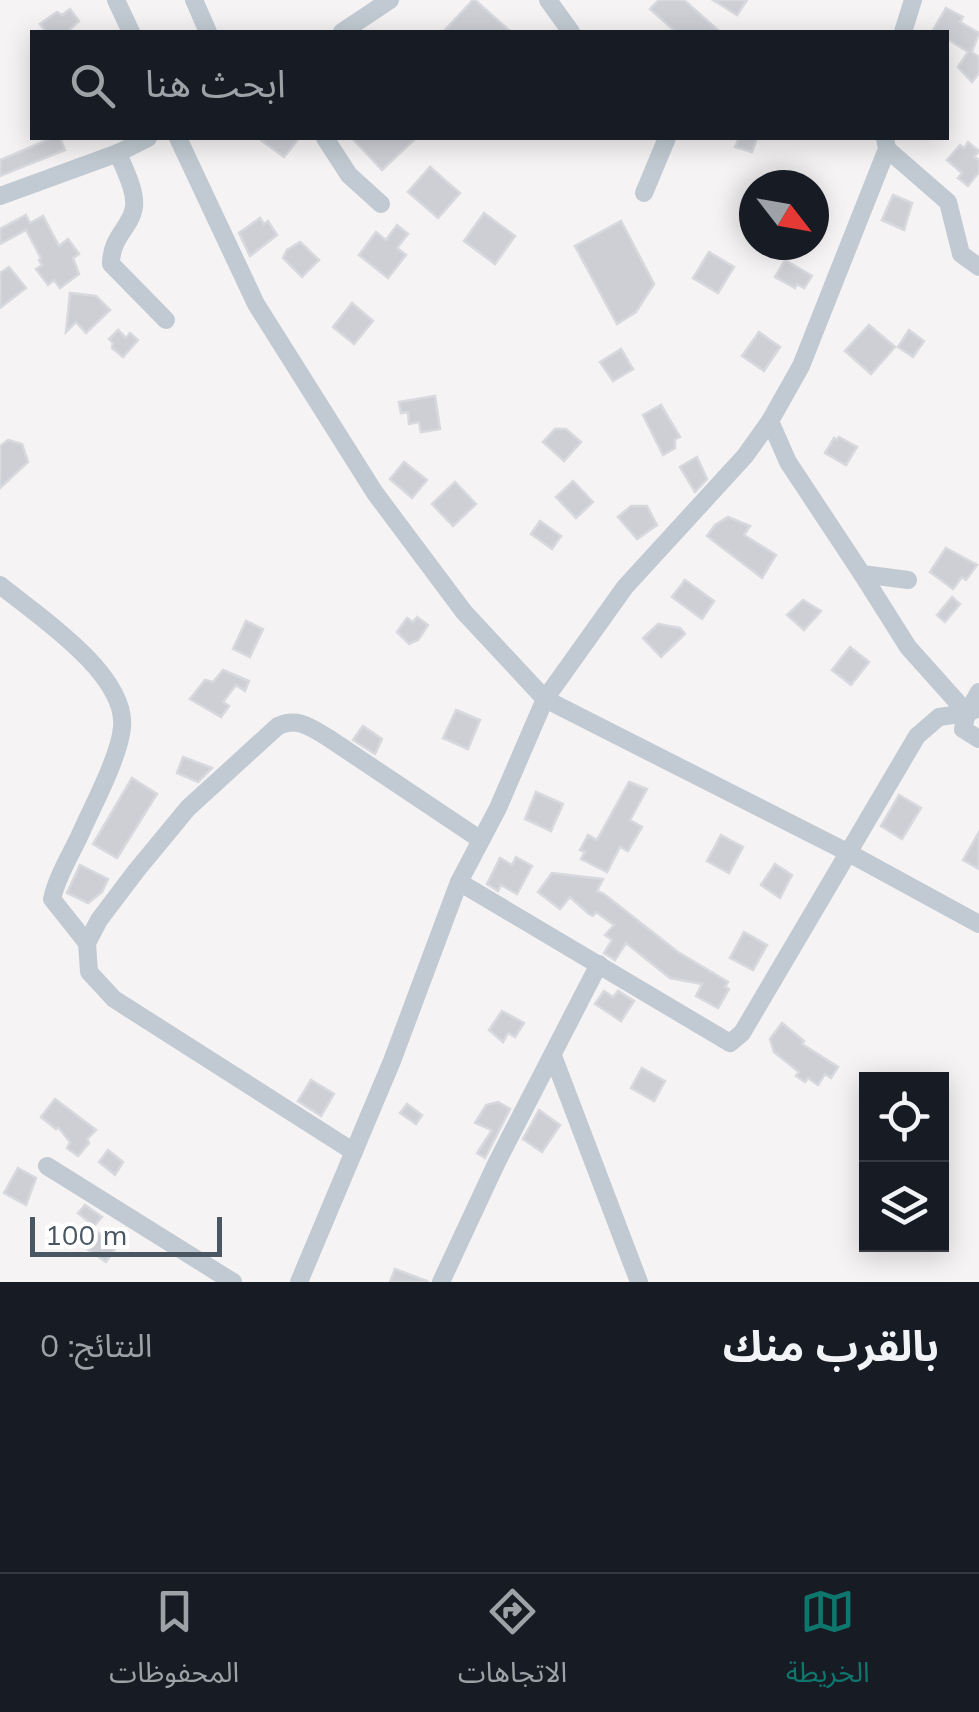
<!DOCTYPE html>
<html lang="ar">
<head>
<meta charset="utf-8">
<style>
  body { margin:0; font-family:Mulish,"Noto Sans Arabic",sans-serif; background:#242831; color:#f1f3f6; direction:rtl }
  .controls { position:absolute; right:30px; bottom:30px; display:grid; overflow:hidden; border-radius:0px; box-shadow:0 5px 25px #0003 }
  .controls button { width:90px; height:90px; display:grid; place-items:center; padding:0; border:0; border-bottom:2px solid #363941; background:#171b24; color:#f1f3f6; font:50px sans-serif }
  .compass { position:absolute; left:739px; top:170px; width:90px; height:90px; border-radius:50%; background:#171b24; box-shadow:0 5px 25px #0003; rotate:121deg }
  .scale { position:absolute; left:30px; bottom:25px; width:192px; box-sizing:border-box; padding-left:10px; border:5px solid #4a5661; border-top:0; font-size:28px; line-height:35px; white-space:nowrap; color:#4a5661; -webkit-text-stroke:8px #fff; paint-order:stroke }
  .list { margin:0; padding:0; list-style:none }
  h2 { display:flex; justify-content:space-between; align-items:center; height:130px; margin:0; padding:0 40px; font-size:42px }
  h2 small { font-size:32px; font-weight:400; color:#9ea1a6 }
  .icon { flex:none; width:55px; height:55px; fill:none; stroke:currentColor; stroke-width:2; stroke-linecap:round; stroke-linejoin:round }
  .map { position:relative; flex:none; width:979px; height:1282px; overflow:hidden; direction:ltr }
  .search { position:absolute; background:#171b24; box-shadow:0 5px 25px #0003; left:30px; right:30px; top:30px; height:110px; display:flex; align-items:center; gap:25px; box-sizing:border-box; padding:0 35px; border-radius:0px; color:#9ea1a6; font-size:38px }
  .sheet { height:290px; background:#171b24 }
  nav { display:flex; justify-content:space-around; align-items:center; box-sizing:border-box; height:140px; border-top:2px solid #363941; background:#171b24; font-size:28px; color:#9ea1a6 }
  nav a { display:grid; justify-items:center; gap:5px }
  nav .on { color:#0f766e }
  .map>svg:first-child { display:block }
  .building { fill:#cdcfd5; stroke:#d7d9de; stroke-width:2.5 }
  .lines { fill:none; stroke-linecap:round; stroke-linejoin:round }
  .minor { stroke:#c1cad2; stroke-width:18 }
</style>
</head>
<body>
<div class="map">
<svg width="979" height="1282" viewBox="0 0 979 1282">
  <rect width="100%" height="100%" fill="#f5f3f3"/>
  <g class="building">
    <path d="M473 0H475L511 32H443Z"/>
    <path d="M659 0H684L720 32H676L650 9Z"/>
    <path d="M713 0H747L737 15Z"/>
    <path d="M946 8 963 17 960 22 979 33 972 52 979 57V73L972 82 958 67 968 52 946 38V32H932Z"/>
    <path d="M70 9 79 21 67 32H46L40 24 57 12 62 15Z"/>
    <path d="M52 138H60L65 150 0 176V160Z"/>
    <path d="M258 138H299L284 157Z"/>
    <path d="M352 138H416L382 170Z"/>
    <path d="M739 138H757L752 152 735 147Z"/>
    <path d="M968 142 979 151 974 157 979 160V172L968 186 958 178 962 173 947 160 960 145 964 148Z"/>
    <path d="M430 167 460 193 438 218 408 192Z"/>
    <path d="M893 195 912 203 904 230 882 220Z"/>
    <path d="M484 213 515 236 495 264 464 241Z"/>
    <path d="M26 215 30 223 43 216 59 246 68 239 79 254 73 258 79 274 60 288 54 280 48 285 36 269 42 265 39 260 41 258 26 230 0 244V229Z"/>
    <path d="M260 218 264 224 268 221 277 235 250 256 239 233Z"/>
    <path d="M621 221 654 284 636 312 617 324 575 246Z"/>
    <path d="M397 225 408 234 397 248 406 255 388 278 359 255 376 232 386 240Z"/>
    <path d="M300 242 319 260 302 277 283 258 287 250Z"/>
    <path d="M709 252 734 267 718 293 693 278Z"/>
    <path d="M785 260 812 276 804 288 797 284 795 288 775 277Z"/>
    <path d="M9 267 26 288 0 308V273Z"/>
    <path d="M70 293 96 296 110 310 86 333 76 322 66 332Z"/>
    <path d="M352 303 373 321 354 344 333 327Z"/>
    <path d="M869 325 895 347 871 374 845 351Z"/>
    <path d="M118 330 126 338 130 333 138 340 123 357 112 348 113 343 109 339Z"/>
    <path d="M909 330 924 341 913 357 898 347Z"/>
    <path d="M759 332 780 347 764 371 742 356Z"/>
    <path d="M621 349 633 369 613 381 600 362Z"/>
    <path d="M435 396 440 429 421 432 419 422 409 424 408 412 401 413 399 402Z"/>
    <path d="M661 405 680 437 675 439V448L663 455 643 415Z"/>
    <path d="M555 429H566L581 442 564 461 543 442Z"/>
    <path d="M839 437 857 447 846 465 825 453 834 438 837 440Z"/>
    <path d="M8 440 22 444 28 462 0 488V446Z"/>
    <path d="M697 457 707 479 695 492 680 467Z"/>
    <path d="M404 462 427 480 412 498 390 479Z"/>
    <path d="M573 481 593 502 576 518 556 497Z"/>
    <path d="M455 482 476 504 453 526 432 504Z"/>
    <path d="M631 506H647L657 525 637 539 618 517Z"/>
    <path d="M728 517 750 526 744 535 776 555 762 578 707 536 715 525Z"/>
    <path d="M540 521 561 536 552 549 531 534Z"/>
    <path d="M946 548 977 565 966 580 962 577 953 589 930 572Z"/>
    <path d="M685 580 714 601 702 619 672 597Z"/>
    <path d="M952 597 960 604 945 622 937 615Z"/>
    <path d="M803 600 821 611 804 630 787 615Z"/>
    <path d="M417 617 428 625 418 640 409 644 397 632 407 618 413 622Z"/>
    <path d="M246 621 263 629 250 657 233 649Z"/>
    <path d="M658 624 680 628 685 634 661 657 643 638Z"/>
    <path d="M850 647 869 662 851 685 832 670Z"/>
    <path d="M223 670 249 681 245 691 236 685 223 702 229 706 221 717 190 699 205 680 213 682Z"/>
    <path d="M456 710 480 720 468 749 443 738Z"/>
    <path d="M363 726 382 739 375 754 353 740Z"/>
    <path d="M183 757 212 768 198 782 177 773Z"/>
    <path d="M132 778 157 794 117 858 93 844Z"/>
    <path d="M629 782 647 789 630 820 642 827 628 851 620 847 607 872 581 859 585 852 580 850 588 835 597 840Z"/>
    <path d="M536 792 563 804 551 831 525 819Z"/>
    <path d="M899 795 921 808 902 839 881 826Z"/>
    <path d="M979 832V869L963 860Z"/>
    <path d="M721 835 743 847 729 873 707 861Z"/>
    <path d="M516 857 532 866 517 894 501 885 498 891 487 884 500 858 512 865Z"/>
    <path d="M775 864 792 875 780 898 761 885Z"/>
    <path d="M80 865 108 879 102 892 88 903 67 893Z"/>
    <path d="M552 873 603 879 597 891 604 894 678 952 728 982 725 987 729 989 718 1008 696 996 702 984 670 978 626 943 615 960 604 953 612 940 605 935 614 925 596 912 593 916 589 914 570 897 560 909 538 892Z"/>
    <path d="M744 932 767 945 753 970 730 958Z"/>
    <path d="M604 991 613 997 618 991 634 1001 621 1021 595 1004Z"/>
    <path d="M502 1011 524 1023 515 1037 508 1033 503 1042 489 1030Z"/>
    <path d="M782 1023 804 1041 802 1044 838 1067 831 1078 825 1074 818 1085 808 1078 805 1082 796 1076 799 1072 774 1052 770 1039Z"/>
    <path d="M642 1068 665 1081 654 1101 631 1088Z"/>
    <path d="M311 1080 334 1094 321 1116 298 1101Z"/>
    <path d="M55 1099 96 1130 87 1139 89 1143 78 1156 67 1148 70 1142 58 1127 56 1129 41 1117Z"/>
    <path d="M498 1102 510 1109 485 1158 477 1153 492 1130 475 1123 486 1105Z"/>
    <path d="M407 1104 422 1115 416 1124 400 1113Z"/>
    <path d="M539 1110 560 1125 542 1152 523 1139Z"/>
    <path d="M108 1150 123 1162 115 1175 99 1162Z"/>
    <path d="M18 1168 36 1178 26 1205 4 1193Z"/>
    <path d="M85 1205 102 1217 94 1226 78 1213Z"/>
    <path d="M97 1232 117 1246 106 1262 86 1248Z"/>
    <path d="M395 1269 427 1281 426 1282H390Z"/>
  </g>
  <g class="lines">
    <g class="minor">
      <path d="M116 0 131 32"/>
      <path d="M194 0 208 32"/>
      <path d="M548 0 571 32"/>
      <path d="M342 32 390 0"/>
      <path d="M903 32 913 0"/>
      <path d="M178 138 256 304 375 493 464 612 545 699 847 852 979 924"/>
      <path d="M325 138 349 175 381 204"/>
      <path d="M887 149 948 202 961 254 979 267"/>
      <path d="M118 153C124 169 136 190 134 207 131 228 111 236 111 264L166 320"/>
      <path d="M644 193 667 138"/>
      <path d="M0 196 118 153 148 138"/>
      <path d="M770 421 788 462 862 574 908 580"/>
      <path d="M862 574 908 647 967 713 979 708"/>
      <path d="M0 585C37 615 127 674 122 727 120 754 95 802 83 828 73 852 58 873 52 899L87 943"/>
      <path d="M979 692 967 713 963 729 979 739"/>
      <path d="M459 882 730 1043 742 1033 917 736 939 717 967 713"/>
      <path d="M553 1056 639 1282"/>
      <path d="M354 1152 114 999 89 972 87 943 99 920 136 871 188 808 278 726C297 717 310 727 327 737L481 840"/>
      <path d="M47 1166 233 1282"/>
      <path d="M299 1282 392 1061 459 882 498 808 545 699 625 587 745 456 770 421 801 366 887 149 885 138"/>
      <path d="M441 1282 497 1162 599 964"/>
    </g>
  </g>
</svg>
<div class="controls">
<button><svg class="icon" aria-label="locate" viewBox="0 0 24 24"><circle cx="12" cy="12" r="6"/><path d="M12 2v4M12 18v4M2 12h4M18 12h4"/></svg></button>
<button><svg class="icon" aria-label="layers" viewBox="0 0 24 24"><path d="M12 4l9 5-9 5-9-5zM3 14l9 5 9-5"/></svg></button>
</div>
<svg class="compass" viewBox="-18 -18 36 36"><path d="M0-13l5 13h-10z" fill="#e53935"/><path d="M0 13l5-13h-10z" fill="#9ea1a6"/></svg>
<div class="scale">100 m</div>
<div class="search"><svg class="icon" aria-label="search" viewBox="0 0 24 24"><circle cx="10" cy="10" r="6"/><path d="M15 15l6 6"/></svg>ابحث هنا</div>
</div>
<section class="sheet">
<h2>بالقرب منك<small>النتائج: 0</small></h2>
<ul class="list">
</ul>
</section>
<nav>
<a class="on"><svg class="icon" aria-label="map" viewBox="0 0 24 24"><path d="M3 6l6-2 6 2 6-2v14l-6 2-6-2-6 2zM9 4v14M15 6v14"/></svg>الخريطة</a>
<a><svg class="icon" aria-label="directions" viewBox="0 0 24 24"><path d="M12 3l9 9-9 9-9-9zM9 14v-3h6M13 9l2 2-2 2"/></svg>الاتجاهات</a>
<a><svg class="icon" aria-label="saved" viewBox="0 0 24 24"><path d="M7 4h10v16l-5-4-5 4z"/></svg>المحفوظات</a>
</nav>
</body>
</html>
